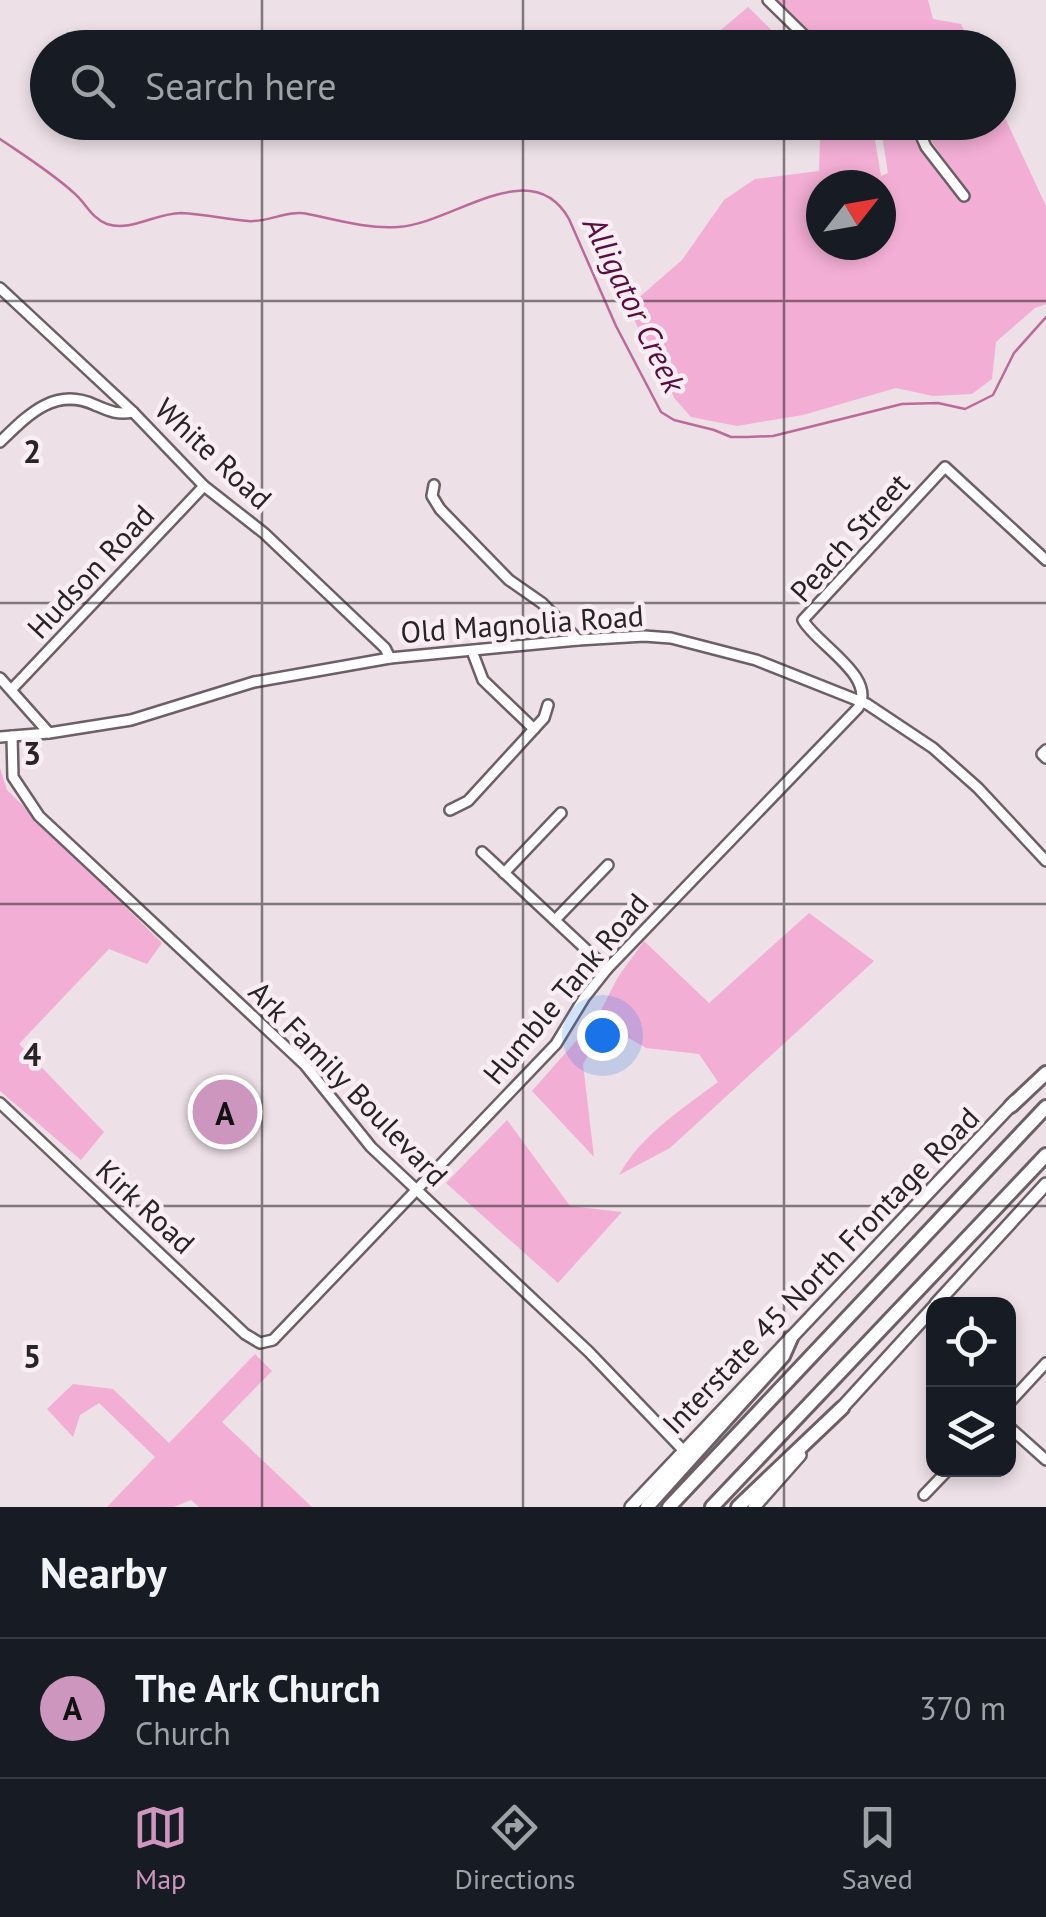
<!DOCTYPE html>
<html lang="en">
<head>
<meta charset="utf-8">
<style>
  body { margin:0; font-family:"PT Sans",sans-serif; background:#20242c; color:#f1f3f6 }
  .controls { position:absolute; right:30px; bottom:30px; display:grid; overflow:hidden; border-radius:20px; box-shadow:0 5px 15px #0003 }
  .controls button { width:90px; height:90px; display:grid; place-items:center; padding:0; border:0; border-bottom:2px solid #363941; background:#171b24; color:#f1f3f6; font:50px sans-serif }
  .compass { position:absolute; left:806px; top:170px; width:90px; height:90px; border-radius:50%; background:#171b24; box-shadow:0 5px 15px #0003; rotate:59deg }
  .you { position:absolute; left:602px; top:1035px; width:35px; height:35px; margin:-25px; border:8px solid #fff; border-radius:50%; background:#1a73e8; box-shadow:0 0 0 15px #1a73e833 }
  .badge { display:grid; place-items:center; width:65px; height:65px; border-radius:50%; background:#cd96be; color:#111; font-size:32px; font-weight:700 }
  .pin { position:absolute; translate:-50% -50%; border:5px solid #fff; box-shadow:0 2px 10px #0006 }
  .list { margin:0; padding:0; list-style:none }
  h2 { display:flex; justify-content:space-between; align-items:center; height:130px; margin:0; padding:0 40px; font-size:42px }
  h2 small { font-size:32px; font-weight:400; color:#9ea1a6 }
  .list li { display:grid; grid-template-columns:65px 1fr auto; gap:30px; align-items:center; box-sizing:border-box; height:140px; padding:0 40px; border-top:2px solid #363941 }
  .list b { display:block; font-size:38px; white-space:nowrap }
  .list p { margin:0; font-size:32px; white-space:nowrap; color:#9ea1a6 }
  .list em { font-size:32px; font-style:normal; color:#9ea1a6 }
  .icon { flex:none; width:55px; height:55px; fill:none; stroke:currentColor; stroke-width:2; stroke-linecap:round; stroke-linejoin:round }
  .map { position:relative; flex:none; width:1046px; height:1507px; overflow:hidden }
  .search { position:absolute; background:#171b24; box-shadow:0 5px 15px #0003; left:30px; right:30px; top:30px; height:110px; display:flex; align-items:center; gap:25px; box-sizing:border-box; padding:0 35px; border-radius:55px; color:#9ea1a6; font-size:38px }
  .sheet { height:270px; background:#171b24 }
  nav { display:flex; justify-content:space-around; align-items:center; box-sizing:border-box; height:140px; border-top:2px solid #363941; background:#171b24; font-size:28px; color:#9ea1a6 }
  nav a { display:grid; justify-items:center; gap:5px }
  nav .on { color:#cd96be }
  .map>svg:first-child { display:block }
  .green { fill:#f3aed5; fill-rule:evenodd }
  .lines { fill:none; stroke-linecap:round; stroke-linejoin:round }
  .stream { stroke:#bb6a9a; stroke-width:2.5 }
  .minor-casing { stroke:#6c6066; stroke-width:14 }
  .major-casing { stroke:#6c6066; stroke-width:16 }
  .highway-casing { stroke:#6c6066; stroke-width:18 }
  .minor { stroke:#fff; stroke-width:9 }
  .major { stroke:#fff; stroke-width:11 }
  .highway { stroke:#fff; stroke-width:12 }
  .grid { fill:none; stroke:#282326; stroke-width:2.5; stroke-opacity:0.55 }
  .labels { text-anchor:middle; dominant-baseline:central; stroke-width:9; stroke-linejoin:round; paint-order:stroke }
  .street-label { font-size:30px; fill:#282326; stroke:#faedf4 }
  .water-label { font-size:32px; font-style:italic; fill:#590d40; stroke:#faedf4 }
  .grid-label { font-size:32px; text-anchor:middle; font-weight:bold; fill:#282326; stroke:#faedf4; stroke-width:9; stroke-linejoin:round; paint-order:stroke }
</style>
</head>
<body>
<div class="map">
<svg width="1046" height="1507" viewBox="0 0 1046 1507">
  <rect width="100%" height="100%" fill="#ede0e7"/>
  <g class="green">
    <path d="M778 0H928L933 19 961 24 972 47H824Z"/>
    <path d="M748 7 789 47H727L715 35Z"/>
    <path d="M999 105 1046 206V304L1035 308 996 342 992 379 972 394 933 396 896 388 803 415 737 426 691 417 675 399 632 316 636 300 682 260 724 200 755 179 819 171 820 141 836 123H865L874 134 881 176 888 173 880 123H908L918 146 961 202 970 196 919 123 998 122ZM821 185H881V245H821Z"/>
    <path d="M0 768 7 790 162 943 147 964 109 949 19 1044 104 1132 81 1160 0 1091Z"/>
    <path d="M809 913 874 961 670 1148 619 1175C642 1134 681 1110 718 1082L699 1054 646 1048 606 1025 583 1064 594 1157 532 1091 598 1016 618 977 644 941 709 1003Z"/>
    <path d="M507 1120 570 1206 622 1212 558 1283 446 1183Z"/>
    <path d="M255 1354 272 1371 222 1422 312 1507H199L191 1500 174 1507H107L155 1457 99 1403 80 1415 73 1437 47 1409 73 1384 113 1389 169 1443Z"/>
  </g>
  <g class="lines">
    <path class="stream" d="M0 139C25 156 52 173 74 193 86 203 91 218 107 224 131 232 156 213 181 213 204 214 226 219 248 221 267 223 289 209 308 214 337 220 367 229 398 227 453 224 531 152 569 219L616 326 661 412 674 420 714 430 731 437H747L773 436 902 404 938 403 965 409 993 395 1014 353 1046 317"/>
    <defs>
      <g id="minor">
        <path d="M768 0 817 48"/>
        <path d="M915 122 926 147 964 196"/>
        <path d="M0 288 133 412 204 486 264 533 385 648 390 658"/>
        <path d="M0 442C27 416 54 386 95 405 109 411 117 415 133 412"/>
        <path d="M434 485 432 496 440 509 509 580 542 603 578 640"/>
        <path d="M472 651 483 680 534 729"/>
        <path d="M0 678 49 733"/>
        <path d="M12 689 204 486"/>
        <path d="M12 736 13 777 39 816 305 1065 371 1147 589 1352 683 1450"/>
        <path d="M0 737 49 733 131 720 254 682 390 658 578 640 644 636 671 638 756 660 867 704 933 748 978 788 1046 861"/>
        <path d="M1046 750 1042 754 1046 758"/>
        <path d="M450 810 468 801 544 718 548 705"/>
        <path d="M482 852 607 969"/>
        <path d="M504 873 561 813"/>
        <path d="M555 920 608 865"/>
        <path d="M0 1103 245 1334 260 1343 273 1340 556 1044 584 998 607 969 858 708C878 677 816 644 803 620L945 467 1046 560"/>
        <path d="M1008 1404 1046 1363"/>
        <path d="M1008 1426 1046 1460"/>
        <path d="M924 1495 948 1470"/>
      </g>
      <g id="major">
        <path d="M936 1304 1046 1184"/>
        <path d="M839 1411 934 1307"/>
        <path d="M631 1507 1015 1101"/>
        <path d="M754 1507 800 1455"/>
      </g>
      <g id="highway">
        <path d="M1011 1106 1046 1073"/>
        <path d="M647 1507 783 1356 791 1338"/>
        <path d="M669 1507 1046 1107"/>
        <path d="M712 1507 1046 1155"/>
        <path d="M738 1507 842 1408"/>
      </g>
    </defs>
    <use href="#minor" class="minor-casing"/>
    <use href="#major" class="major-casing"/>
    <use href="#highway" class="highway-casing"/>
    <use href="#minor" class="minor"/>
    <use href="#major" class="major"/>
    <use href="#highway" class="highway"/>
  </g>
  <path class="grid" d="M262 0V48M523 0V48M784 0V48M262 122V1507M523 122V1507M784 122V1507M0 301H1046M0 603H1046M0 904H1046M0 1206H1046"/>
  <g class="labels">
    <g class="street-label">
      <text transform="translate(214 453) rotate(43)">White Road</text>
      <text transform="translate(849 537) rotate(-48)">Peach Street</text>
      <text transform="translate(90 571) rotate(-47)">Hudson Road</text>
      <text transform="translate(522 623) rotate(-4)">Old Magnolia Road</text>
      <text transform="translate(565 988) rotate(-50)">Humble Tank Road</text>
      <text transform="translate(349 1083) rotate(46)">Ark Family Boulevard</text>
      <text transform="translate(146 1206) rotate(43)">Kirk Road</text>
      <text transform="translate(820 1270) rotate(-46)">Interstate 45 North Frontage Road</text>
    </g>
    <g class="water-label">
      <text transform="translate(635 304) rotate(64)">Alligator Creek</text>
    </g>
  </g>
  <g class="grid-label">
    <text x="32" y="463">2</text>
    <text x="32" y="765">3</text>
    <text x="32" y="1066">4</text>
    <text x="32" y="1368">5</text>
  </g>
</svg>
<div class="controls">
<button><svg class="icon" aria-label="locate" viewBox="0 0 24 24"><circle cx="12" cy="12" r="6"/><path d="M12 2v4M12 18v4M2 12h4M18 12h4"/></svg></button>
<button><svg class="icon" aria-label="layers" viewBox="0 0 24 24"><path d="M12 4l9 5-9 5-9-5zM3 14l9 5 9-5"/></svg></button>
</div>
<svg class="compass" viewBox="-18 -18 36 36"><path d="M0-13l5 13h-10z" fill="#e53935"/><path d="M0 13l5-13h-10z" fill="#9ea1a6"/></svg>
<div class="you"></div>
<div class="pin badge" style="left:225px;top:1112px">A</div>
<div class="search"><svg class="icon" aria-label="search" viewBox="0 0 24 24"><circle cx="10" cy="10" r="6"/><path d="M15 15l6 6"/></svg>Search here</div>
</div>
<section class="sheet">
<h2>Nearby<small></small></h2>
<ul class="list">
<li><span class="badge">A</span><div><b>The Ark Church</b><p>Church</p></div><em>370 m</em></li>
</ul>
</section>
<nav>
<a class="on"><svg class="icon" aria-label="map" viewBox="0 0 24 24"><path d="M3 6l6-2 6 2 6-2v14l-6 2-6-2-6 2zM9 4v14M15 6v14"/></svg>Map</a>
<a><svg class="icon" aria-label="directions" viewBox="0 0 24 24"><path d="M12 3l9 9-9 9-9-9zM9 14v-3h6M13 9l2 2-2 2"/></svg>Directions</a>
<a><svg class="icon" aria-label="saved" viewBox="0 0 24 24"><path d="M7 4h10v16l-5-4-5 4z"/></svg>Saved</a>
</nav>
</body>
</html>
